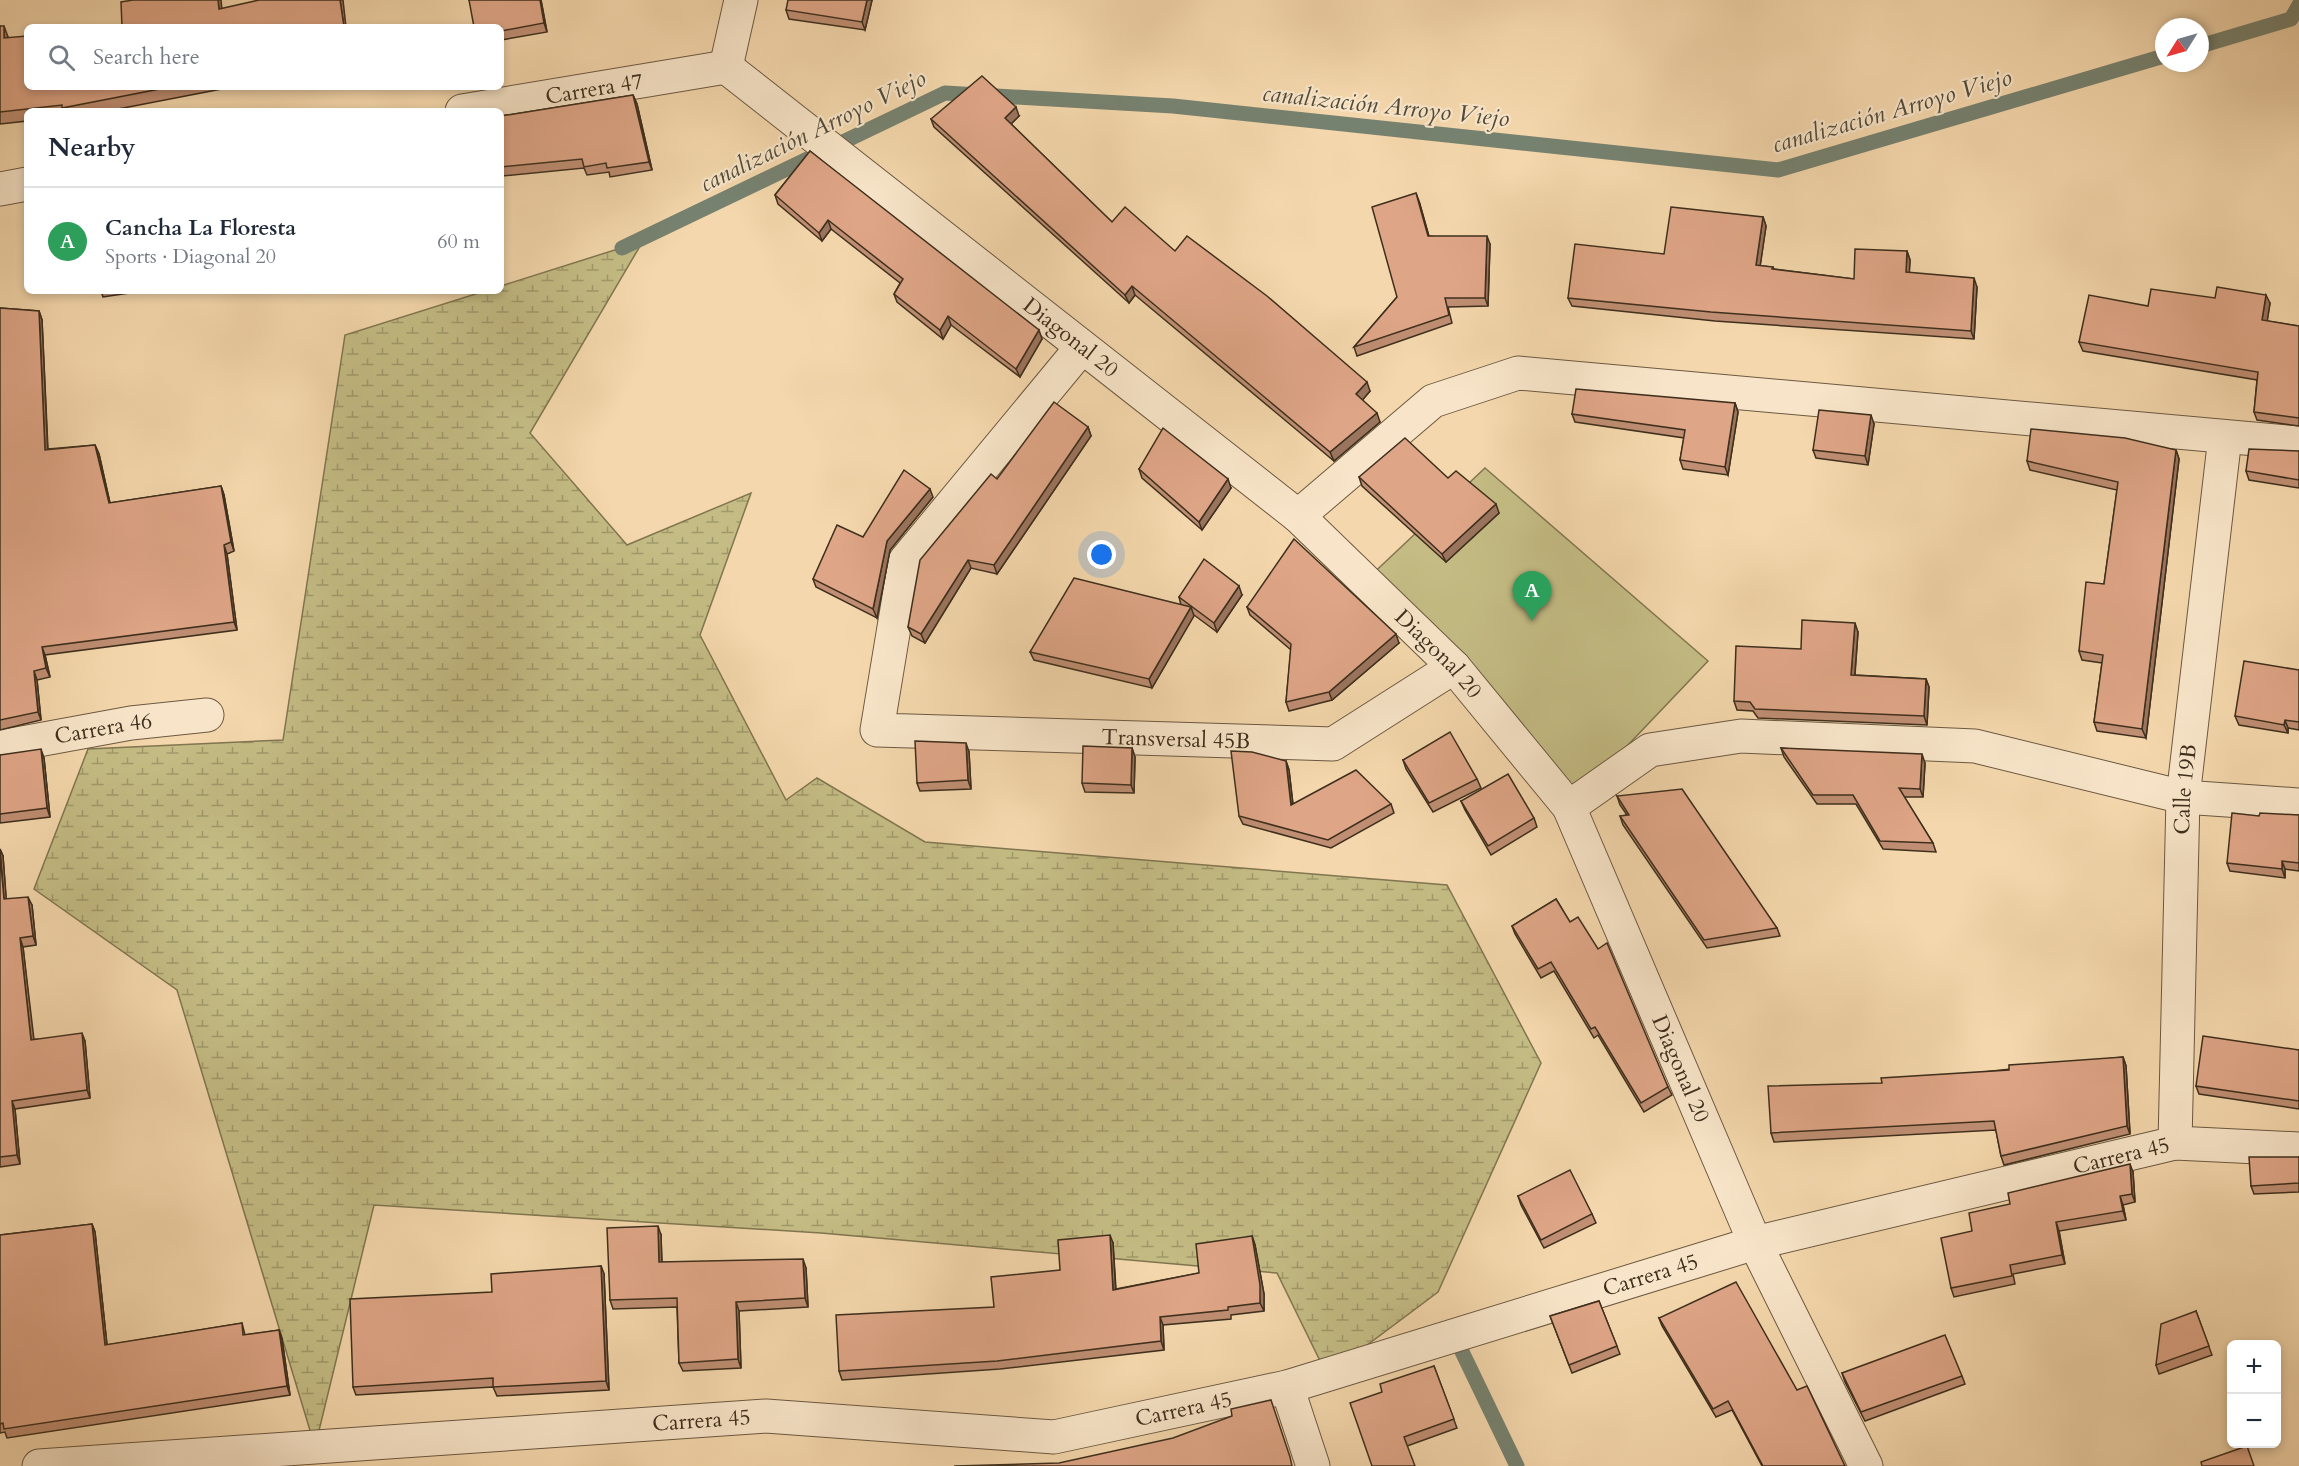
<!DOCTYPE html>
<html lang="en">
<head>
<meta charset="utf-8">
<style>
  body { margin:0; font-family:Cardo,serif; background:#f2f2f3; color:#1f2937 }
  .controls { position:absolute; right:18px; bottom:18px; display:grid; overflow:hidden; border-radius:9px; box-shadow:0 3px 9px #0003 }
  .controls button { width:54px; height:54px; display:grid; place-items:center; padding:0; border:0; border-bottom:2px solid #e0e1e3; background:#fff; color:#1f2937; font:30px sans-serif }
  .compass { position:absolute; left:2155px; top:18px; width:54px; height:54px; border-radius:50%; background:#fff; box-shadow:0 3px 9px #0003; rotate:233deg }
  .you { position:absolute; left:1102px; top:555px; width:21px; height:21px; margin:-15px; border:4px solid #fff; border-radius:50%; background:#1a73e8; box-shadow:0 0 0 9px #1a73e833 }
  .badge { display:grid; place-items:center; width:39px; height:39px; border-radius:50%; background:#db2777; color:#fff; font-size:20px; font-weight:700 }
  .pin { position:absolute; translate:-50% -50px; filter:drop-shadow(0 2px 3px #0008) }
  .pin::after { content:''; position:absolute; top:32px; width:21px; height:18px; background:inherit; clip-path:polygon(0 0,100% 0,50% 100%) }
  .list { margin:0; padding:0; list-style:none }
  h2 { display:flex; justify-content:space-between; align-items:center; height:78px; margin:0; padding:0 24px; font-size:26px }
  h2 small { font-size:20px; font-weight:400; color:#747a83 }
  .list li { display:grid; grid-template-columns:39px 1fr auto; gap:18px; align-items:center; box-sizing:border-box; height:108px; padding:0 24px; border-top:2px solid #e0e1e3 }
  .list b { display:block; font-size:22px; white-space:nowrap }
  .list p { margin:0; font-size:20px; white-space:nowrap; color:#747a83 }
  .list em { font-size:20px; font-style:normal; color:#747a83 }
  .icon { flex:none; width:33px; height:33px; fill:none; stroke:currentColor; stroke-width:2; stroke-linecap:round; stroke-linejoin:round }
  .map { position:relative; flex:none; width:2299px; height:1466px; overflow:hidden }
  .search { position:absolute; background:#fff; box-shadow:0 3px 9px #0003; left:24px; top:24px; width:480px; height:66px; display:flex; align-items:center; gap:15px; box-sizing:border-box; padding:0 21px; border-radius:9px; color:#747a83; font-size:22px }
  .panel { position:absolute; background:#fff; box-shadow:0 3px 9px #0003; left:24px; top:108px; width:480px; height:186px; border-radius:9px }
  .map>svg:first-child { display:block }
  .green { fill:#c4bc84; stroke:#817650; stroke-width:1.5 }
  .wetland { fill:url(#wetland-marsh); stroke:#817650; stroke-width:1.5 }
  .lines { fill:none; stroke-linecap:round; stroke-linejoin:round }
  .stream { stroke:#768270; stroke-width:15 }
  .minor-casing { stroke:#6c5941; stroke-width:35 }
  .tertiary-casing { stroke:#6c5941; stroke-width:35 }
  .minor { stroke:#f8e5c9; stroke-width:33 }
  .tertiary { stroke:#f8e5c9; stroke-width:33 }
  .wall { fill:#bf8e73; stroke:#3e2f1d; stroke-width:1.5 }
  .shaded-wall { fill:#9b745e; stroke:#3e2f1d; stroke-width:1.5 }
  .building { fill:#dea586; stroke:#3e2f1d; stroke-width:1.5 }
  .labels { text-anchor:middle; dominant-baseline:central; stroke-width:4.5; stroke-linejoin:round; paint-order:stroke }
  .street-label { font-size:22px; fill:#3e2f1d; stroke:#f8e5c9 }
  .water-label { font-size:24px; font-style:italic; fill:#514b39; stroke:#f8e5c9 }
</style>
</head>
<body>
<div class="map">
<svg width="2299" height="1466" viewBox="0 0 2299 1466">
  <defs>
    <pattern id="wetland-marsh" width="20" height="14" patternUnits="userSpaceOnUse" patternTransform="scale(1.5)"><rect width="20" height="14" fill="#c4bc84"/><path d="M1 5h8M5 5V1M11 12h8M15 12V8" fill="none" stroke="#a1996b"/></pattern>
  </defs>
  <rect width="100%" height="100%" fill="#f4d7ac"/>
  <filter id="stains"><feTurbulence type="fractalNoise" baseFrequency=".00333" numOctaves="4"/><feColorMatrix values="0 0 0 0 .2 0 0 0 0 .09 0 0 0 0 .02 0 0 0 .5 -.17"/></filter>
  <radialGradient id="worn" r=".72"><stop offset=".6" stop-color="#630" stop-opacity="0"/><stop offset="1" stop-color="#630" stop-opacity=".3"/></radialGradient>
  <path class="green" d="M1485 468 1708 661 1569 807 1365 581Z"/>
  <path class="wetland" d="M643 241 530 433 627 545 751 493 700 635 786 800 817 778 925 842 1447 885 1541 1063 1438 1292 1327 1375 1277 1273 821 1233 374 1205 315 1447 177 990 34 889 88 749 283 740 345 335 485 291H501V286Z"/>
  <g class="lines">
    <g class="stream">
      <path d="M2200 46 2291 19 2299 5"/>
      <path d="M622 248 945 93 1173 106 1778 170 2164 56"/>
      <path d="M1454 1335 1517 1466"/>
    </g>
    <defs>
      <g id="minor">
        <path id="s1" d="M726 67 1298 516 1454 667 1569 807 1755 1243 1866 1466"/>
        <path d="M726 67 741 0"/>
        <path id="s2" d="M462 111 726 67"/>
        <path d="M0 189 27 184"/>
        <path id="s3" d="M1082 347 905 561 877 730 1333 744 1454 667"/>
        <path d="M1298 516 1433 401 1518 373 2299 443"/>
        <path id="s4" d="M0 747 131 723 207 715"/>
        <path d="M1569 807 1650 750 1741 736 1975 746 2183 797 2299 805"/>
        <path id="s5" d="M2175 1143 2183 797 2225 437"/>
        <path d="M1287 1387 1313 1466"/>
      </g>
      <g id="tertiary">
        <path id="s6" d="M39 1466 766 1416 1054 1437 1287 1387 1755 1243 2175 1143 2299 1149"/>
      </g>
    </defs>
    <use href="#minor" class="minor-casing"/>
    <use href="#tertiary" class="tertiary-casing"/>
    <use href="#minor" class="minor"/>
    <use href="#tertiary" class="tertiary"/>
  </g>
  <g class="wall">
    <path d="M469 0H541L547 32 501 40V27Z"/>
    <path d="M872 0 865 30 789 19 786 10Z"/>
    <path d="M0 26 8 37 27 87H232L108 111H27V121L0 124Z"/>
    <path d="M633 95 637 104 652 170 610 177 609 172 587 175 584 168 502 176 503 182H501V116Z"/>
    <path d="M1019 116 1011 124 1112 222 1175 251 1370 391 1362 400 1380 422 1334 461 1135 295 1129 303 934 127 931 119Z"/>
    <path d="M810 151 1042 339 1020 377 951 325 943 339 897 302 894 294 900 283 831 229 822 241 778 204 775 195Z"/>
    <path d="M1419 201 1429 236 1490 244 1488 306 1448 307 1452 323 1357 356 1354 347 1397 297Z"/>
    <path d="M1763 217 1766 226 1760 266 1773 267 1774 269 1854 279 1907 251 1910 260 1909 273 1977 287 1974 339 1715 321 1572 306 1568 298 1664 254Z"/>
    <path d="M101 291H143L103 297Z"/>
    <path d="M2215 298 2270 303 2267 321 2299 326V426L2257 420 2254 412 2257 380 2083 351 2079 342Z"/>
    <path d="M0 308 39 311 42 320 48 449 95 445 99 454 110 503 221 486 224 495 234 551 227 554 237 630 45 655 50 677 37 680 41 720 0 730Z"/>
    <path d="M1735 403 1738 412 1728 475 1683 469 1680 460 1684 438 1575 422 1572 414Z"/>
    <path d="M1874 424 1868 465 1816 458 1813 450Z"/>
    <path d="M1088 427 1091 436 997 574 971 568 925 643 912 636 908 627 997 479Z"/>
    <path d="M2176 450 2179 459 2146 738 2097 731 2094 722 2102 663 2082 660 2079 651 2104 584 2117 490 2030 470 2027 461Z"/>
    <path d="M2299 451V488L2249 480 2246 471Z"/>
    <path d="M1139 469 1231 488 1202 530 1142 478Z"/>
    <path d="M1359 477 1448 478 1499 513 1446 562 1362 486Z"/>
    <path d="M933 497 890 550 877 618 816 587 813 579 863 537Z"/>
    <path d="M1242 595 1217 632 1194 615 1152 688 1034 660 1030 652 1181 605 1179 597Z"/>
    <path d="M1247 607 1399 643 1332 700 1289 711 1286 702 1291 650 1250 615Z"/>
    <path d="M1858 632 1855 675 1926 679 1929 687 1927 725 1758 718 1753 711 1737 710 1734 701 1801 649Z"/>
    <path d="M2299 670V730L2288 728V733L2239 725 2235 716Z"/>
    <path d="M1132 748 1135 757 1134 793 1085 792 1082 783Z"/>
    <path d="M1781 748 1925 763 1923 797H1904L1933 843 1936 852 1883 849 1856 804H1817L1784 757Z"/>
    <path d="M969 752 971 789 920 791 917 783Z"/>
    <path d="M0 755 44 758 50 817 0 823Z"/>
    <path d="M1403 760 1477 779 1481 788 1433 812 1406 769Z"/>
    <path d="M1286 761 1289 770 1293 804H1391L1394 813 1331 848 1243 824 1239 816Z"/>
    <path d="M1617 796 1777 928 1780 936 1707 948 1623 825 1620 816 1627 815 1620 805Z"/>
    <path d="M1461 801 1534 818 1537 827 1491 855 1465 810Z"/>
    <path d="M2299 815V871L2285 869V878L2230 871 2227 863 2259 816Z"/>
    <path d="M0 849 3 856 6 899 32 905 36 945 23 947 33 1039 85 1041 90 1098 15 1109 20 1164 0 1167Z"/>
    <path d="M1556 899 1668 1087 1672 1095 1644 1112 1598 1035 1594 1038 1554 971 1541 978 1515 934 1512 926Z"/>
    <path d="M2299 1050V1109L2199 1094 2196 1086Z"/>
    <path d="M2123 1057 2126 1066 2130 1134 2004 1165 2001 1156 1996 1130 1774 1142 1771 1133 1882 1083Z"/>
    <path d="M2299 1157V1192L2254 1194 2251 1186Z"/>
    <path d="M2133 1172 2135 1202 2123 1205 2126 1220 2059 1231 2065 1264 2013 1274 2015 1284 1954 1297 1951 1288 1972 1231 2010 1204Z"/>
    <path d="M1518 1196 1592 1214 1596 1223 1544 1248 1521 1205Z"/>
    <path d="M92 1224 95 1232 107 1345 242 1323 245 1335 279 1330 282 1339 290 1395 7 1438 5 1432 0 1433V1235Z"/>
    <path d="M661 1235 662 1262 806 1268 808 1307 739 1311 741 1368 683 1371 679 1363 677 1307 613 1309 610 1300Z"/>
    <path d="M1252 1236 1255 1245 1264 1294V1311L1231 1315V1319L1163 1325 1164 1350 1000 1369 842 1380 839 1371 994 1307 1060 1270 1113 1243 1116 1289 1199 1273Z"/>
    <path d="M601 1266 604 1274 609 1390 497 1396 493 1387 356 1395 353 1387 492 1292Z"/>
    <path d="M1599 1301 1620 1354 1572 1373 1550 1316Z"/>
    <path d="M2196 1311 2212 1355 2159 1374 2156 1365Z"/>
    <path d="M1659 1318 1797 1390 1845 1466H1762L1732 1410 1716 1417 1662 1326Z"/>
    <path d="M1434 1366 1457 1428 1407 1446 1382 1392Z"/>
    <path d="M1842 1373 1962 1376 1965 1384 1865 1421 1845 1382Z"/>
  </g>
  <g class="shaded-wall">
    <path d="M218 0H221L223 20 219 9Z"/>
    <path d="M340 0H343L346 27H344Z"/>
    <path d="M540 0H541L547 32 544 23Z"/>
    <path d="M867 0H872L865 30 862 22Z"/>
    <path d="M4 26 8 37 9 50 4 38Z"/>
    <path d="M633 95 637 104 652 170 649 162Z"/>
    <path d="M1016 107 1019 116 1008 127 1005 118Z"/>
    <path d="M1416 193 1419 201 1431 245 1428 236Z"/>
    <path d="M1763 217 1766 226 1759 274 1756 265Z"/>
    <path d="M828 220 831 229 822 241 819 233Z"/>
    <path d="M1487 236 1490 244 1488 306 1485 298Z"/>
    <path d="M1907 251 1910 260 1909 281 1906 272Z"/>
    <path d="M1974 278 1977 287 1974 339 1971 331Z"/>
    <path d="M1132 286 1135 295 1129 303 1125 295Z"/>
    <path d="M2266 295 2270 303 2266 329 2262 320Z"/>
    <path d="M39 311 42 320 48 458 45 450Z"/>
    <path d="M948 316 951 325 943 339 940 330Z"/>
    <path d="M1039 330 1042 339 1020 377 1016 369Z"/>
    <path d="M1367 382 1370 391 1360 403 1356 394Z"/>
    <path d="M1735 403 1738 412 1728 475 1725 467Z"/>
    <path d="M1377 413 1380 422 1334 461 1330 452Z"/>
    <path d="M1871 415 1874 424 1868 465 1865 456Z"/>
    <path d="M1088 427 1091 436 997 574 994 565Z"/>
    <path d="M95 445 99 454 112 512 109 503Z"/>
    <path d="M2176 450 2179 459 2146 738 2142 729Z"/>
    <path d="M1228 479 1231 488 1202 530 1199 522Z"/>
    <path d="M221 486 224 495 234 551 231 542Z"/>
    <path d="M930 489 933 497 890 550 877 618 873 609 887 541Z"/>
    <path d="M1496 504 1499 513 1446 562 1442 554Z"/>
    <path d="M224 545 227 554 237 630 234 622Z"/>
    <path d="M968 560 971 568 925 643 921 634Z"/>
    <path d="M1239 586 1242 595 1217 632 1214 623Z"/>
    <path d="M1191 607 1194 616 1152 688 1149 679Z"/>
    <path d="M1855 623 1858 632 1854 684 1851 675Z"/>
    <path d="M1396 634 1399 643 1332 700 1329 692Z"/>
    <path d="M42 647 45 655 50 677 46 668Z"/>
    <path d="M34 671 37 680 41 720 38 712Z"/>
    <path d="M1926 679 1929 687 1927 725 1924 716Z"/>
    <path d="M2285 720 2288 728V733L2284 725Z"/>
    <path d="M966 743 969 752 971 789 968 780Z"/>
    <path d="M1132 748 1135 757 1134 793 1131 785Z"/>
    <path d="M41 749 44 758 50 817 47 808Z"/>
    <path d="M1922 754 1925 763 1923 797 1920 789Z"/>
    <path d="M1286 761 1289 770 1294 814 1291 805Z"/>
    <path d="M0 849 3 856 7 908 4 899Z"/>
    <path d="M2282 861 2285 869V878L2282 869Z"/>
    <path d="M28 897 32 905 36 945 33 936Z"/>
    <path d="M20 938 23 947 35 1048 31 1040Z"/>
    <path d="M82 1033 85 1041 90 1098 87 1090Z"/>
    <path d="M2123 1057 2126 1066 2130 1134 2127 1126Z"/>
    <path d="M12 1101 15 1109 20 1164 17 1155Z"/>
    <path d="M2130 1164 2133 1172 2135 1202 2132 1194Z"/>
    <path d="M2120 1196 2123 1205 2126 1220 2123 1211Z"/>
    <path d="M2056 1222 2059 1231 2065 1264 2062 1255Z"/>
    <path d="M92 1224 95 1232 108 1354 105 1345Z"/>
    <path d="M658 1226 661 1235 662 1271 659 1262Z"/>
    <path d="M1110 1235 1113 1243 1116 1298 1113 1290Z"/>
    <path d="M1252 1236 1255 1245 1264 1294V1311L1260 1303Z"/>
    <path d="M803 1259 806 1268 808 1307 805 1298Z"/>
    <path d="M601 1266 604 1274 609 1390 606 1381Z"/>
    <path d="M736 1302 739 1311 741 1368 738 1359Z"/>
    <path d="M1160 1317 1163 1325 1164 1350 1161 1341Z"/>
    <path d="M279 1330 282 1339 290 1395 287 1386Z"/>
  </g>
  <g class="building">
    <path d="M133 0H218L219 9 259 0H340L344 27H122L121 2Z"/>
    <path d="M469 0H540L544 23 501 31V27H474Z"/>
    <path d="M788 0H867L862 22 786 10Z"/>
    <path d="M0 26H4V38L27 36V87H170L62 108V105L0 112Z"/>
    <path d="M982 76 1016 107 1005 118 1112 222 1125 207 1175 251 1187 236 1267 296 1367 382 1356 394 1377 413 1330 452 1132 286 1125 295 931 119Z"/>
    <path d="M633 95 649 162 607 168 606 163 584 167 582 159 501 167V116Z"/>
    <path d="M810 151 1039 330 1016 369 948 316 940 330 894 294 903 279 828 220 819 233 775 195Z"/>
    <path d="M1416 193 1428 236H1487L1485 298H1445L1449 315 1354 347 1397 297 1372 207Z"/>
    <path d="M1671 207 1763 217 1756 265 1773 267 1772 269 1854 279 1855 249 1907 251 1906 272 1974 278 1971 331 1711 312 1568 298 1575 244 1664 254Z"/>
    <path d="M2217 287 2266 295 2262 320 2299 326V418L2254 412 2258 372 2079 342 2089 295 2148 306 2151 289 2215 298Z"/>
    <path d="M0 308 39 311 45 450 95 445 109 503 221 486 231 542 224 545 234 622 42 647 46 668 34 671 38 712 0 720Z"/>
    <path d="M1576 389 1735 403 1725 467 1680 460 1685 430 1572 414Z"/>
    <path d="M1054 402 1088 427 994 565 968 560 921 634 908 627 920 560 991 474 997 479Z"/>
    <path d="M1819 410 1871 415 1865 456 1813 450Z"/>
    <path d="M1163 428 1228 479 1199 522 1139 469Z"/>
    <path d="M2031 429 2125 438 2176 450 2142 729 2094 722 2103 655 2079 651 2086 582 2104 584 2118 482 2027 461Z"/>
    <path d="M1405 438 1448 478 1456 471 1496 504 1442 554 1359 477Z"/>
    <path d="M2249 449 2299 451V480L2246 471Z"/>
    <path d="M904 470 930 489 887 541 873 609 813 579 837 525 863 537Z"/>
    <path d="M1294 539 1396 634 1329 692 1286 702 1291 644 1247 607Z"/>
    <path d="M1204 559 1239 586 1214 623 1179 597Z"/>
    <path d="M1074 578 1191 607 1149 679 1030 652Z"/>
    <path d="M1802 620 1855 623 1851 675 1926 679 1924 716 1755 709 1750 702 1734 701 1736 646 1801 649Z"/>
    <path d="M2244 661 2299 670V722L2285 720 2284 725 2235 716Z"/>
    <path d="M1450 732 1477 779 1429 803 1403 760Z"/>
    <path d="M915 741 966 743 968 780 917 783Z"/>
    <path d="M1083 746 1132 748 1131 785 1082 783Z"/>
    <path d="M1781 748 1922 754 1920 789 1899 788 1933 843 1880 841 1853 795H1813Z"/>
    <path d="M41 749 47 808 0 814V755Z"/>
    <path d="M1231 751 1252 752 1286 761 1291 805 1356 770 1391 804 1328 840 1239 816Z"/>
    <path d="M1508 774 1534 818 1488 846 1461 801Z"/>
    <path d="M1682 789 1777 928 1704 940 1620 816 1629 815 1617 796Z"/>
    <path d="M2232 813 2259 816 2260 813 2299 815V863L2282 861V869L2227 863Z"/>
    <path d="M0 854 4 899 28 897 33 936 20 938 31 1040 82 1033 87 1090 12 1101 17 1155 0 1157Z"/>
    <path d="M1556 899 1570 922 1578 917 1598 949 1607 943 1668 1087 1641 1103 1595 1027 1591 1029 1551 962 1538 969 1512 926Z"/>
    <path d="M2203 1036 2299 1050V1101L2196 1086Z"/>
    <path d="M2123 1057 2127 1126 2001 1156 1994 1121 1771 1133 1768 1086 1882 1083 1881 1078 2009 1070V1065Z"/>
    <path d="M2249 1157H2299V1183L2251 1186Z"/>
    <path d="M2130 1164 2132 1194 2120 1196 2123 1211 2056 1222 2062 1255 2010 1265 2012 1276 1951 1288 1941 1238 1972 1231 1969 1213 2010 1204 2008 1193Z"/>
    <path d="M1570 1170 1592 1214 1541 1240 1518 1196Z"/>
    <path d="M92 1224 105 1345 242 1323 243 1335 279 1330 287 1386 4 1429 3 1423 0 1424V1235Z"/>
    <path d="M658 1226 659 1262 803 1259 805 1298 736 1302 738 1359 679 1363 677 1298 610 1300 607 1228Z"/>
    <path d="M1110 1235 1113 1290 1199 1273 1196 1244 1252 1236 1260 1285V1303L1228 1307V1310L1160 1317 1161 1341 997 1361 839 1371 836 1315 994 1307 991 1277 1060 1270 1058 1240Z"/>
    <path d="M601 1266 606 1381 493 1387V1378L353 1387 350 1299 492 1292 491 1274Z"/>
    <path d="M1736 1282 1797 1390 1807 1386 1845 1466H1763L1728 1401 1713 1409 1659 1318Z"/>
    <path d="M1599 1301 1617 1346 1569 1365 1550 1316Z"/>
    <path d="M2196 1311 2209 1346 2156 1365 2161 1324Z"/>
    <path d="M1945 1335 1962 1376 1861 1412 1842 1373Z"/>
    <path d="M1434 1366 1454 1419 1404 1437 1415 1466H1372L1350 1403 1382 1392 1380 1384Z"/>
    <path d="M1271 1400 1290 1457 1292 1466H954L1059 1463 1173 1438 1232 1416 1231 1409Z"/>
    <path d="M2247 1446 2254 1466H2202L2201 1462Z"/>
  </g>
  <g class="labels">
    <g class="street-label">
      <text stroke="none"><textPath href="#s2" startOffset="134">Carrera 47</textPath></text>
      <text stroke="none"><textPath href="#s1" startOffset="438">Diagonal 20</textPath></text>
      <text stroke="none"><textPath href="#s1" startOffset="924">Diagonal 20</textPath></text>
      <text stroke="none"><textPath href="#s4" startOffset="105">Carrera 46</textPath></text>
      <text stroke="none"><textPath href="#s3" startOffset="748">Transversal 45B</textPath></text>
      <text stroke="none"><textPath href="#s5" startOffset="354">Calle 19B</textPath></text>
      <text stroke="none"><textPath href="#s1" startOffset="1410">Diagonal 20</textPath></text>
      <text stroke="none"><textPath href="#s6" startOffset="2122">Carrera 45</textPath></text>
      <text stroke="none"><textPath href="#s6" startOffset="1636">Carrera 45</textPath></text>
      <text stroke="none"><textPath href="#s6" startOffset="1150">Carrera 45</textPath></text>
      <text stroke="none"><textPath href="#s6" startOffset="664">Carrera 45</textPath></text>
    </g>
    <g class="water-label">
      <text transform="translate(1386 106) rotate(6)">canalización Arroyo Viejo</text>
      <text transform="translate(1892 111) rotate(-16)">canalización Arroyo Viejo</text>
      <text transform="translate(813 131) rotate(-26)">canalización Arroyo Viejo</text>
    </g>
  </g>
  <rect width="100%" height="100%" filter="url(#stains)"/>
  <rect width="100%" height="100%" fill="url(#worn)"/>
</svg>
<div class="controls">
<button>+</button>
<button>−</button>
</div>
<svg class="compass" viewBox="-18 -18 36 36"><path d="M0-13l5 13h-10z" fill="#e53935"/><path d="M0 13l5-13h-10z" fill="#747a83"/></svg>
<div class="you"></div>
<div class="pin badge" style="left:1532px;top:621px;background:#2e9e5b">A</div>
<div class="search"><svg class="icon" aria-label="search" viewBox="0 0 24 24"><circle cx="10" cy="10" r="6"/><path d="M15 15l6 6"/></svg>Search here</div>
<section class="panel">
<h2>Nearby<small></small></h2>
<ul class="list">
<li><span class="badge" style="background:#2e9e5b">A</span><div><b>Cancha La Floresta</b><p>Sports · Diagonal 20</p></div><em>60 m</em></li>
</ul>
</section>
</div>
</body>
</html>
